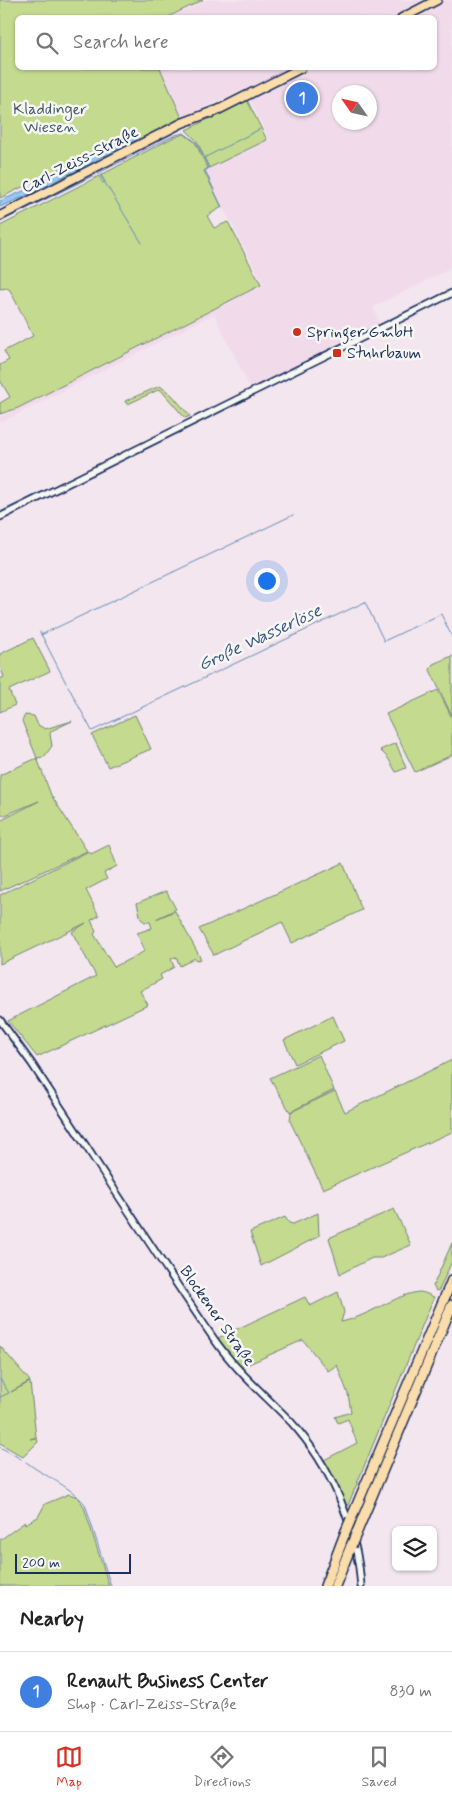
<!DOCTYPE html>
<html lang="en">
<head>
<meta charset="utf-8">
<style>
  body { margin:0; font-family:Mynerve,sans-serif; background:#f2f2f2; color:#222 }
  .controls { position:absolute; right:15px; bottom:15px; display:grid; overflow:hidden; border-radius:8px; box-shadow:0 1px 4px #0004 }
  .controls button { width:45px; height:45px; display:grid; place-items:center; padding:0; border:0; border-bottom:1px solid #e0e0e0; background:#fff; color:#222; font:25px sans-serif }
  .compass { position:absolute; left:332px; top:85px; width:45px; height:45px; border-radius:50%; background:#fff; box-shadow:0 1px 4px #0004; rotate:304deg }
  .scale { position:absolute; left:15px; bottom:12px; width:116px; box-sizing:border-box; padding-left:5px; border:2px solid #1b2f5e; border-top:0; font-size:14px; line-height:18px; white-space:nowrap; color:#1b2f5e; -webkit-text-stroke:4px #f6f6f2; paint-order:stroke }
  .you { position:absolute; left:266px; top:580px; width:18px; height:18px; margin:-12px; border:4px solid #fff; border-radius:50%; background:#1a73e8; box-shadow:0 0 0 8px #1a73e833 }
  .badge { display:grid; place-items:center; width:32px; height:32px; border-radius:50%; background:#d93025; color:#fff; font-size:16px; font-weight:700 }
  .pin { position:absolute; translate:-50% -50%; border:2px solid #fff; box-shadow:0 1px 5px #0006 }
  .list { margin:0; padding:0; list-style:none }
  h2 { display:flex; justify-content:space-between; align-items:center; height:65px; margin:0; padding:0 20px; font-size:21px }
  h2 small { font-size:16px; font-weight:400; color:#767676 }
  .list li { display:grid; grid-template-columns:32px 1fr auto; gap:15px; align-items:center; box-sizing:border-box; height:80px; padding:0 20px; border-top:1px solid #e0e0e0 }
  .list b { display:block; font-size:19px; white-space:nowrap }
  .list p { margin:0; font-size:16px; white-space:nowrap; color:#767676 }
  .list em { font-size:16px; font-style:normal; color:#767676 }
  .icon { flex:none; width:28px; height:28px; fill:none; stroke:currentColor; stroke-width:2; stroke-linecap:round; stroke-linejoin:round }
  .map { position:relative; flex:none; width:452px; height:1586px; overflow:hidden }
  .search { position:absolute; background:#fff; box-shadow:0 1px 4px #0004; left:15px; right:15px; top:15px; height:55px; display:flex; align-items:center; gap:12px; box-sizing:border-box; padding:0 18px; border-radius:8px; color:#767676; font-size:19px }
  .sheet { height:145px; background:#fff }
  nav { display:flex; justify-content:space-around; align-items:center; box-sizing:border-box; height:70px; border-top:1px solid #e0e0e0; background:#fff; font-size:14px; color:#767676 }
  nav a { display:grid; justify-items:center; gap:2px }
  nav .on { color:#d93025 }
  .map>svg:first-child { display:block }
  .built { fill:#f1dbeb; fill-rule:evenodd }
  .green { fill:#c4da8f; stroke:#708476 }
  .water { fill:#94c9f2; stroke:#648bb7 }
  .lines { fill:none; stroke-linecap:round; stroke-linejoin:round }
  .stream { stroke:#648bb7; stroke-width:1 }
  .minor-casing { stroke:#1b2f5e; stroke-width:9 }
  .major-casing { stroke:#1b2f5e; stroke-width:11 }
  .highway-casing { stroke:#1b2f5e; stroke-width:12 }
  .minor { stroke:#f6f6f2; stroke-width:5.5 }
  .major { stroke:#faddab; stroke-width:8 }
  .highway { stroke:#faddab; stroke-width:9 }
  .highway-bridge-casing { stroke:#1b2f5e; stroke-width:12; stroke-linecap:butt }
  .highway-bridge { stroke:#faddab; stroke-width:9 }
  .poi-dot { fill:#c8321e; stroke:#f6f6f2; stroke-width:2 }
  .labels { text-anchor:middle; dominant-baseline:central; stroke-width:5; stroke-linejoin:round; paint-order:stroke }
  .park-label { font-size:16px; fill:#455a6a; stroke:#f6f6f2 }
  .street-label { font-size:16px; fill:#1b2f5e; stroke:#f6f6f2 }
  .poi-label { font-size:16px; fill:#1b2f5e; stroke:#f6f6f2; text-anchor:start }
  .water-label { font-size:18px; font-style:italic; fill:#395683; stroke:#f6f6f2 }
</style>
</head>
<body>
<div class="map">
<svg width="452" height="1586" viewBox="0 0 452 1586">
  <rect width="100%" height="100%" fill="#f3e6ee"/>
  <filter id="ink" filterUnits="userSpaceOnUse"><feTurbulence type="fractalNoise" baseFrequency=".02" numOctaves="2"/><feDisplacementMap in="SourceGraphic" scale="10" xChannelSelector="R" yChannelSelector="G"/><feConvolveMatrix kernelMatrix="1 2 1 2 8 2 1 2 1" color-interpolation-filters="sRGB"/></filter>
  <g filter="url(#ink)">
    <path class="built" d="M207 0H452V268L373 307 381 325 251 390 214 314 0 423V417L263 284 204 171 269 140 245 89 182 118 160 68H434V18L171 17ZM340 92H370V122H340Z"/>
    <g class="green">
      <path d="M0 0H203L168 17 18 18V68H160L182 118 141 141 126 128 129 135 0 198Z"/>
      <path d="M247 100 267 140 209 168 197 141 186 130Z"/>
      <path d="M184 134 195 142 208 169 204 171 222 207 207 216 214 228 228 222 261 285 18 408 0 414V403L10 397 0 380V365L9 360 4 351 33 336 10 290 7 288 0 289V226L99 176 103 183 105 182 101 175 174 137Z"/>
      <path d="M160 386 172 395 190 416 185 418 160 389 128 404 126 403 125 401Z"/>
      <path d="M33 638 50 671 9 690 15 705 0 712V679L4 677 0 666V654Z"/>
      <path d="M452 656V716L430 670 433 664Z"/>
      <path d="M438 690 452 718V755L415 772 386 714Z"/>
      <path d="M25 715 34 716 38 725 45 729 72 721 51 731 50 734 52 746 44 757 37 758 22 721Z"/>
      <path d="M135 715 151 749 108 767 92 735Z"/>
      <path d="M396 743 406 768 396 772 388 758 380 750Z"/>
      <path d="M37 758 51 795 87 851 0 891V821L39 801 3 816 0 809V775Z"/>
      <path d="M109 845 117 866 104 873 107 879 86 890 99 916 91 920 96 932 94 934 114 967 145 951 137 933 152 928 150 922H145L141 919 137 903 166 891 176 909 156 919 175 911 201 959 197 960 195 958 180 966 176 957 171 959 174 967 160 975 162 979 140 991 148 1005 37 1057 8 1021 96 976 72 932 86 923 0 964V895L89 851 91 854Z"/>
      <path d="M343 863 362 910 292 943 282 922 214 955 199 929Z"/>
      <path d="M333 1016 344 1041 295 1064 284 1040Z"/>
      <path d="M319 1055 334 1090 290 1112 270 1078Z"/>
      <path d="M452 1060V1132L323 1189 290 1121 291 1112 335 1091 345 1112Z"/>
      <path d="M394 1209 411 1245 381 1258H372L340 1274 329 1238Z"/>
      <path d="M318 1213 319 1236 261 1266 250 1232 285 1217 289 1223 293 1224Z"/>
      <path d="M452 1243V1261L439 1290 436 1291 433 1286Z"/>
      <path d="M338 1292 344 1312 341 1322C367 1317 397 1294 419 1292 424 1292 429 1295 434 1297L346 1510 324 1460 357 1443 348 1419 338 1423 335 1417 351 1412 348 1394 337 1365 328 1371 303 1340 240 1368 218 1338 305 1297 310 1306Z"/>
      <path d="M0 1346 30 1381 11 1392 30 1382 36 1437 30 1439 37 1438 38 1442 23 1457 0 1443Z"/>
      <path d="M69 1494 78 1497 84 1507 109 1586H0V1540L25 1522V1524L38 1517 45 1504Z"/>
    </g>
    <path class="water" d="M135 135 137 139 119 151 98 158C91 170 60 174 51 185L0 207V201L28 189 78 161Z"/>
    <g class="lines">
      <g class="stream">
        <path d="M204 158 260 129"/>
        <path d="M99 173 142 243"/>
        <path d="M0 222 175 135 184 133 196 142 209 168 205 170 222 208"/>
        <path d="M0 512 188 421"/>
        <path d="M40 632 66 683"/>
        <path d="M41 635 293 515"/>
        <path d="M68 686 92 731 365 602 384 641 441 614 452 637"/>
        <path d="M0 1379 9 1393 0 1397"/>
        <path d="M0 1447 21 1459"/>
        <path d="M26 1462C45 1477 68 1484 85 1504L111 1586"/>
      </g>
      <defs>
        <g id="minor">
          <path d="M0 517 452 293"/>
          <path d="M0 1020 32 1064C93 1156 152 1249 214 1339 237 1372 264 1394 291 1422 331 1466 357 1526 361 1586"/>
        </g>
        <g id="major">
          <path d="M402 18 437 0"/>
          <path d="M212 113 301 68"/>
          <path d="M0 216 182 123 214 111"/>
        </g>
        <g id="highway">
          <path d="M351 1519 452 1280"/>
          <path d="M356 1534 452 1305"/>
          <path d="M325 1586 346 1531"/>
          <path d="M335 1586 351 1546"/>
        </g>
      </defs>
      <use href="#minor" class="minor-casing"/>
      <use href="#major" class="major-casing"/>
      <use href="#highway" class="highway-casing"/>
      <use href="#minor" class="minor"/>
      <use href="#major" class="major"/>
      <use href="#highway" class="highway"/>
      <defs>
        <g id="highway-bridge">
          <path d="M346 1531 351 1519"/>
          <path d="M351 1546 356 1534"/>
        </g>
      </defs>
      <use href="#highway-bridge" class="highway-bridge-casing"/>
      <use href="#highway-bridge" class="highway-bridge"/>
    </g>
  </g>
  <g class="poi-dot">
    <circle cx="297" cy="332" r="5"/>
    <rect x="332" y="348" width="10" height="10" rx="2.5"/>
  </g>
  <g class="labels">
    <g class="park-label">
      <text x="50" y="109">Kladdinger<tspan x="50" dy="18">Wiesen</tspan></text>
    </g>
    <g class="street-label">
      <text transform="translate(80 160) rotate(-27)">Carl-Zeiss-Straße</text>
      <text transform="translate(217 1316) rotate(55)">Blockener Straße</text>
    </g>
    <g class="poi-label">
      <text x="307" y="332">Springer GmbH</text>
      <text x="347" y="353">Stuhrbaum</text>
    </g>
    <g class="water-label">
      <text transform="translate(260 638) rotate(-25)">Große Wasserlöse</text>
    </g>
  </g>
</svg>
<div class="controls">
<button><svg class="icon" aria-label="layers" viewBox="0 0 24 24"><path d="M12 4l9 5-9 5-9-5zM3 14l9 5 9-5"/></svg></button>
</div>
<svg class="compass" viewBox="-18 -18 36 36"><path d="M0-13l5 13h-10z" fill="#e53935"/><path d="M0 13l5-13h-10z" fill="#767676"/></svg>
<div class="scale">200 m</div>
<div class="you"></div>
<div class="pin badge" style="left:302px;top:98px;background:#3f7fe0">1</div>
<div class="search"><svg class="icon" aria-label="search" viewBox="0 0 24 24"><circle cx="10" cy="10" r="6"/><path d="M15 15l6 6"/></svg>Search here</div>
</div>
<section class="sheet">
<h2>Nearby<small></small></h2>
<ul class="list">
<li><span class="badge" style="background:#3f7fe0">1</span><div><b>Renault Business Center</b><p>Shop · Carl-Zeiss-Straße</p></div><em>830 m</em></li>
</ul>
</section>
<nav>
<a class="on"><svg class="icon" aria-label="map" viewBox="0 0 24 24"><path d="M3 6l6-2 6 2 6-2v14l-6 2-6-2-6 2zM9 4v14M15 6v14"/></svg>Map</a>
<a><svg class="icon" aria-label="directions" viewBox="0 0 24 24"><path d="M12 3l9 9-9 9-9-9zM9 14v-3h6M13 9l2 2-2 2"/></svg>Directions</a>
<a><svg class="icon" aria-label="saved" viewBox="0 0 24 24"><path d="M7 4h10v16l-5-4-5 4z"/></svg>Saved</a>
</nav>
</body>
</html>
